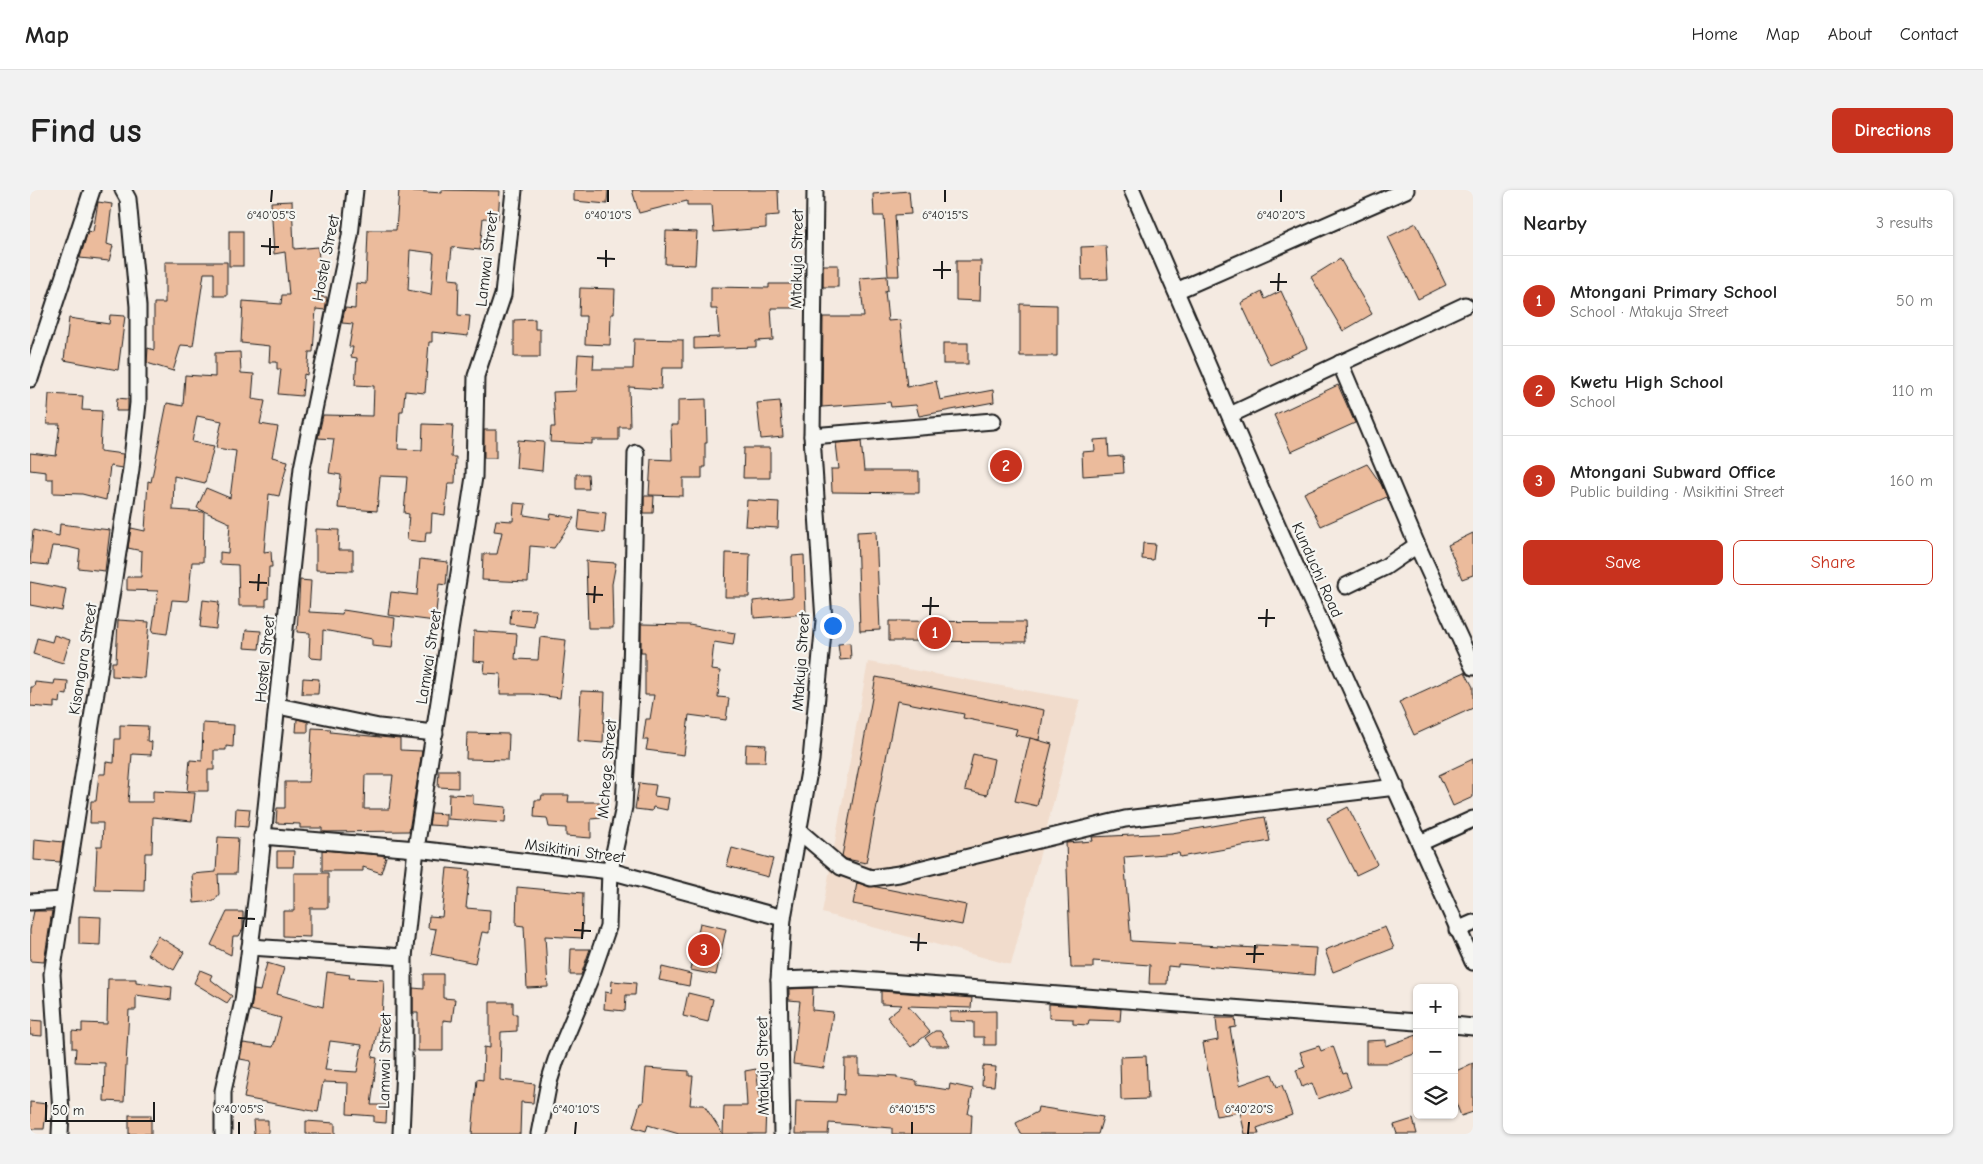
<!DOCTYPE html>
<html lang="en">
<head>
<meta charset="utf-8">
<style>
  body { margin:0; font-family:"Comic Neue",sans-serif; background:#f2f2f2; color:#222 }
  .controls { position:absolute; right:15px; bottom:15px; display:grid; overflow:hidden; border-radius:8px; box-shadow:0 1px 4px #0004 }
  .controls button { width:45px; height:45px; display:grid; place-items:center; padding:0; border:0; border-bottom:1px solid #e0e0e0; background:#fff; color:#222; font:25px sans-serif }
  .scale { position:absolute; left:15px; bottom:12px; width:110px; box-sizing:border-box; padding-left:5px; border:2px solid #1c1c1c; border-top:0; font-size:14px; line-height:18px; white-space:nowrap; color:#1c1c1c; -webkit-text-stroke:4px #f6f6f2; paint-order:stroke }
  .you { position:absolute; left:802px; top:435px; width:18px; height:18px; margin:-12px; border:4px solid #fff; border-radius:50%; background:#1a73e8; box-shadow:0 0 0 8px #1a73e833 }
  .badge { display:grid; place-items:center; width:32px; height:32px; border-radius:50%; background:#c8321e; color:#fff; font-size:16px; font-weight:700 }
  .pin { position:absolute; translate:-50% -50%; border:2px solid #fff; box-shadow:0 1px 5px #0006 }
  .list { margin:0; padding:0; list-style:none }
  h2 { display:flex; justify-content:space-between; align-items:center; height:65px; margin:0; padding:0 20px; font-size:21px }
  h2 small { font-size:16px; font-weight:400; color:#767676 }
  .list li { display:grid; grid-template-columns:32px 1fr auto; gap:15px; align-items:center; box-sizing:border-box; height:90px; padding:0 20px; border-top:1px solid #e0e0e0 }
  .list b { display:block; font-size:19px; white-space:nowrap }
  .list p { margin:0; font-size:16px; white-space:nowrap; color:#767676 }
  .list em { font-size:16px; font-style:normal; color:#767676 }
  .actions { display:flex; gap:10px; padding:15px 20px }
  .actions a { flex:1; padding:11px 0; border:1px solid #c8321e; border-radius:8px; text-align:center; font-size:18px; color:#c8321e }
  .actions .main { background:#c8321e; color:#fff }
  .icon { flex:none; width:28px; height:28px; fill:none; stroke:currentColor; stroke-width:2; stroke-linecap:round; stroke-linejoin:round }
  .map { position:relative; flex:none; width:1443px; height:944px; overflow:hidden; border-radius:8px }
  header { display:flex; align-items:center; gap:30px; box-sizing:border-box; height:70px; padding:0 25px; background:#fff; border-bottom:1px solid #e0e0e0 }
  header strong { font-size:24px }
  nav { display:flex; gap:28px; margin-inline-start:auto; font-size:18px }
  .intro { display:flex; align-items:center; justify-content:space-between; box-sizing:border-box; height:120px; padding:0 30px }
  h1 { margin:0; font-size:35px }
  .button { padding:12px 22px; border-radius:8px; background:#c8321e; color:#fff; font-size:18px; font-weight:700 }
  main { display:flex; gap:30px; padding:0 30px }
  aside { flex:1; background:#fff; border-radius:8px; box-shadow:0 1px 4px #0004 }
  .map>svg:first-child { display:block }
  .built { fill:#f1dccc }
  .building { fill:#ebbb9c; stroke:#1c1c1c; fill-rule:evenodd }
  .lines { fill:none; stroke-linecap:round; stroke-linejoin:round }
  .minor-casing { stroke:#1c1c1c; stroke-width:19 }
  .minor { stroke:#f6f6f2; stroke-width:15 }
  .ticks { fill:none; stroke:#1c1c1c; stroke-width:2 }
  .labels { text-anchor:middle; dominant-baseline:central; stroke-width:4.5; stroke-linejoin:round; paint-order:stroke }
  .street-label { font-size:16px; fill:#1c1c1c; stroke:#f6f6f2 }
  .ticks-label { font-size:12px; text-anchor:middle; fill:#1c1c1c; stroke:#f6f6f2; stroke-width:4.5; stroke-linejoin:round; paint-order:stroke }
</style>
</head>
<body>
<header>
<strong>Map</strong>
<nav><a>Home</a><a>Map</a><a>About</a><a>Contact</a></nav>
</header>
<div class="intro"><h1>Find us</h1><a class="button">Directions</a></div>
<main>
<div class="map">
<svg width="1443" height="944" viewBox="0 0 1443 944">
  <rect width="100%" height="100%" fill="#f4eae1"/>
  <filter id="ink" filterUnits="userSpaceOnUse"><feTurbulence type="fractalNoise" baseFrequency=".02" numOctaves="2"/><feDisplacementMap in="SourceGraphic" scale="10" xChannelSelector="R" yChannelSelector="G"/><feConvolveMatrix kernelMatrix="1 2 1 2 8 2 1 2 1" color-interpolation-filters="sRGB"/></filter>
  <g filter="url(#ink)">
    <path class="built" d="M838 472 1050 510 981 775 792 723Z"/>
    <g class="building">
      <path d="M369 0 412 3V0L470 1 468 29 453 28 450 60 422 57 419 89 429 90 428 125 440 126 438 146 402 142V152H399L395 203 375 201 373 221H370L368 259 392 260 393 234 423 235 421 267H426L425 293H418L415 325 402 323 401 342H396L395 352 377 350 379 324 374 323 377 287 350 286 347 321 308 318 311 285 299 283 304 249 288 248 293 225 343 226 344 196 325 195 327 168 321 167 323 157H319L323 134 312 133 315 118 325 119 326 93 336 94 338 40H366ZM380 60 404 63 401 105 378 100Z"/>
      <path d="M544 0H578L577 14 544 11Z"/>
      <path d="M602 0H748L749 25 736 26V38L684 42 682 15H657V11L609 23Z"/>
      <path d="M879 1 881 24 865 25 869 86H858L854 26H844L843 4Z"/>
      <path d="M262 11 264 59 288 57 292 107H297L295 120 286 119 283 162H279L277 185 274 184 272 206 248 204 251 179H247V172H239L240 156 211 153 213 111 251 114 252 105H259L255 62 244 64 241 12Z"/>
      <path d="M68 12 82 14 77 54 83 56 79 71 50 68 58 41 63 42Z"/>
      <path d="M1386 33 1416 95 1388 109 1358 47Z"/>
      <rect x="199" y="41" width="14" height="35"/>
      <path d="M636 41 667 42 665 75 635 74Z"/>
      <path d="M1076 56 1078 89 1052 90 1051 57Z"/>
      <path d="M1310 69 1342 124 1313 141 1281 87Z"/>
      <path d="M926 71H951L950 111 926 110Z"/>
      <path d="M135 72H197V106H184V83H174L163 156 151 155 143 181 117 173 118 158 124 160V113H135Z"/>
      <rect x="793" y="75" width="15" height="22"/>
      <path d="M857 86 858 100 855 101 858 131 870 130 877 197 906 191 910 210 963 200 964 212 889 226 886 215 861 217 860 212 792 217 793 127H834L830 88Z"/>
      <path d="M739 94H770V118H741L743 150 726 151V157L664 159V148L689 147 687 119H681V97L739 98Z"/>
      <path d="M550 98 585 99 584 124H581L580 155 555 154 556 126H549Z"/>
      <path d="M1251 101 1277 158 1240 175 1211 113 1232 102 1235 109Z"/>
      <path d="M990 114 1027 115V166H990Z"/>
      <path d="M80 125 95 126 88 180 34 170 39 128 79 134Z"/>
      <path d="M505 129V139H510V167H484V130Z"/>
      <path d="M604 149 653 150V178H632L631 199 599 197 600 237H589V250H562V254L520 252 521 237H525L523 202 546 201 548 164 564 165 563 179H603Z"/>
      <rect x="913" y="153" width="25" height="21"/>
      <path d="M210 162 211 183 224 184 222 209 235 211 230 234 248 237 242 267 258 271 249 306 239 304 234 362 241 361 242 377H239L238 409H236V416H209L208 375 190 374V362L198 363 200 333 167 318 176 298 200 308 206 261 186 258 192 231 167 226 162 252 184 256 175 293 144 286 143 320 174 322 173 372H162L158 411 142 410 137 444 122 442 128 401 97 400V387H111L112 361 98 358 101 338 115 341 118 291 121 292 137 213 153 216 155 185 185 187V163Z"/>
      <path d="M1308 195 1325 233 1261 262 1244 225Z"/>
      <path d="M19 204 53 206 52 220 72 221 70 261 93 264 92 278 80 276 76 310 52 304 23 303V289H16V282L0 280V263L26 266 30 234H17Z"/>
      <path d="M87 208 98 209V221H86Z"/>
      <path d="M676 209 677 253H675V277H672V288H653V306L619 305 621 269 642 270 641 235H648V210Z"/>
      <path d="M750 211 753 247 731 249 727 213Z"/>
      <rect x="454" y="240" width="12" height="28"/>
      <path d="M1078 249 1079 267 1093 266 1094 283 1053 286 1052 262 1065 261 1064 250Z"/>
      <path d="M488 250 514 252 512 281 486 278Z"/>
      <path d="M831 251 834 281H889V303L802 302 801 279H809L806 253Z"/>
      <path d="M714 258H740V288H713Z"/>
      <path d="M1337 274 1351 294 1357 307 1291 336 1274 303Z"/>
      <path d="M546 284H558L559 299H546Z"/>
      <path d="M614 306H624L623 323H614Z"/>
      <path d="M717 310 749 312 748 338 715 336Z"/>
      <path d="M484 313 496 314 494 325 520 329 521 324 544 328 524 358 500 356 498 392 452 390 453 364H467L472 342 464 341 466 330 483 331Z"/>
      <path d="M550 320 576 323 574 343 548 340Z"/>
      <path d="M30 334 80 340 75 381 48 378 50 360 38 357 22 356 18 375 0 373 3 340 29 346Z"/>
      <path d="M286 339 309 340 308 360H323V381L286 380Z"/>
      <path d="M846 341 850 440 830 441 827 342Z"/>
      <path d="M1443 343V385L1432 389 1418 355Z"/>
      <path d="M1113 353 1125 354 1123 370 1112 369Z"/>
      <path d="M696 363 720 364 719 407H695Z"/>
      <path d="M774 365 776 424 724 428 723 411 763 407 762 366Z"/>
      <path d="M390 369 418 372 416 395 409 394 405 431 358 425 361 402 387 405Z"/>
      <path d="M556 371 586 373 582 394 583 438H558Z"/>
      <path d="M270 390 281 391 279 422 312 424 313 420 365 428 362 458 342 456V449L293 440 292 469 281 468 279 466 280 443 267 442Z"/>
      <path d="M0 392 36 399 32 421 0 415Z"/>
      <path d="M173 410 189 412 186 439 170 437Z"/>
      <path d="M481 419 506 420 504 437 480 434Z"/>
      <path d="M88 430 119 432 114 488 82 486V472H86Z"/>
      <path d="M859 431 995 432 996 452 859 451Z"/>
      <path d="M611 434 659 435 705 443 703 455 684 452 681 480 690 481 688 507 699 508 696 530 659 525 654 565 616 560 618 550H613L616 529H620L624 505H615V462H611Z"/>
      <path d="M216 440 231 441 229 459 214 458Z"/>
      <path d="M444 441 487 444 485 469 508 470 510 447 536 450 530 508 501 504H470L471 484 454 483 455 472 443 471Z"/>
      <path d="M24 445 40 450 33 473 3 464 7 448 22 452Z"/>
      <path d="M820 453 821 469 810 470 808 454Z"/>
      <path d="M1435 482 1443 497V518L1384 545 1369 512Z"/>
      <path d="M846 487 1014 520 1009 550 985 545 987 539 933 528 934 524 867 511 836 673 816 669 812 666Z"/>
      <path d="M273 488 289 489 288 504H272Z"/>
      <path d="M25 490 38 491 37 505 31 504 30 513 24 512V518L0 516 1 497H4L5 492 24 494Z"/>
      <path d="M551 501 575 502 573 553 548 551Z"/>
      <path d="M267 529 278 532V542H266Z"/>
      <path d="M173 533 204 535 203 557 196 556V560H184V580H178V601H157L160 570 172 571Z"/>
      <path d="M90 535 118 536 117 551 122 552 121 565 102 564 98 612H123V601L165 603 162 631 123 627 122 663H115L114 701 65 700 67 656H72L73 633H60L61 611H66L69 584H75L76 572 84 573 85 549H90Z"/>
      <path d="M282 538 301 539 300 542 370 549V560L392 561 379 641 294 642H292V638H270V634L246 633 247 618H255V592H279ZM335 585H363L359 619H334Z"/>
      <path d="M437 543 479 544 478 570 436 569Z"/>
      <path d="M1000 548 1022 554 1007 616 985 611Z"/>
      <path d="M716 554 736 555 735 572H715Z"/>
      <path d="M943 564 964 569 957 605 935 600Z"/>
      <path d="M1443 569V607L1423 616 1409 585Z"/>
      <path d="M409 580H428V598L408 597Z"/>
      <path d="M609 593 626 595 624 606 639 608 637 620 623 617 622 621 605 619Z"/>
      <path d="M419 604 443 605V614L476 617 475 633 418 629Z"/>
      <path d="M512 605H539L538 612H573L571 628 561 629V648L536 646V638L519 637 517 628 504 627 505 610H511Z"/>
      <path d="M1318 617 1347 674 1345 676 1326 685 1297 628Z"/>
      <path d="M206 618 220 619 218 637 205 636Z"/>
      <path d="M401 623 416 624V636L399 635Z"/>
      <path d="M1235 627 1240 651 1150 667 1149 663 1094 667 1101 751 1226 758V755L1286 758 1284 785 1148 774V777L1138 776 1137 794H1119L1120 775 1063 771V778H1041L1036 653 1063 651 1062 647 1142 643Z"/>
      <path d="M188 647 208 648 206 684H188L189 704 184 711 164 713 162 684 186 682Z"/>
      <path d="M5 649 33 652 30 672 4 670Z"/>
      <path d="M702 658 743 669 738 687 697 676Z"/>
      <path d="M292 660 351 665 356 667 351 683 333 677V681H292Z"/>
      <path d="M247 661H264L263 677H247Z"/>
      <path d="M417 678 440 680 436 718 460 720 459 743 452 742 445 773 401 764 406 739 398 738 399 726 412 727Z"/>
      <path d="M264 683H298V718H280V747L253 746V721H264Z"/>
      <path d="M827 693 936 715 932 735 823 714Z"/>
      <path d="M487 697 553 703 552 748 515 746 518 797 497 798 494 736 486 735Z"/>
      <path d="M4 721H22L14 772 0 771V740Z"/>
      <path d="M197 722H213V739L209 746H203L201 765 181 755Z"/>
      <path d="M49 726 71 727 70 755 49 754Z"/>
      <path d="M670 733 696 739 686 785 660 780Z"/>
      <path d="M1355 737 1364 758 1303 782 1295 760Z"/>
      <path d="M128 746 154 762 144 780 117 764Z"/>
      <path d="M541 759H560L551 785H540Z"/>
      <path d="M237 773 254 778 247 804 293 817 297 782 320 785 319 788 354 790 352 829 350 828 342 867 347 868 341 915H357L356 933 344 932V926L317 924 318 893 293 892 288 922 214 908 221 871 210 869 213 853 243 857 251 828 221 820 224 800 230 801ZM300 851 332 855 327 882 295 880Z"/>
      <path d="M632 777 661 784 659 796 629 790Z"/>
      <path d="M170 780 182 785 180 789 202 806 197 813 164 793Z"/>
      <path d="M394 784H413V808L425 809 422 831 413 830V861H388V823H383V798L394 799Z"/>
      <path d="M78 789H106V792L142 797 141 810 106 805V820H99L94 912 74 911 75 873 45 872 46 858H42V841L52 842V833L77 834Z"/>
      <path d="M582 791 606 793 605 805H596L595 821 574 819 575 802 581 803Z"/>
      <path d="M783 798 782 820 803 822 794 878 763 874 770 811 759 810V799Z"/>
      <path d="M851 801 942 808 941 818 878 816 900 842 881 857 857 827 872 815 851 814Z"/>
      <path d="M658 803 683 809 678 832 653 826Z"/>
      <path d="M460 812H483V824H487V841L471 842 470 890 505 894 503 913 491 912 490 944H442L447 889 453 890 454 857 460 858Z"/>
      <path d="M1019 814 1091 819 1090 831 1059 830 1058 835 1043 834V829L1019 828Z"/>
      <path d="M966 821V855H954V847H944V832L920 831V822Z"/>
      <path d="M1186 828H1205L1206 837 1200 838 1210 895 1242 884 1247 897 1252 895 1262 925 1227 938 1229 944H1215L1210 922 1186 926 1173 853 1188 850Z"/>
      <path d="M0 830 12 831V846L0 845Z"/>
      <path d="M905 841H910L920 856H901L895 848Z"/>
      <path d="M1387 845V863L1359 873H1336V851L1356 850V856Z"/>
      <path d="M1289 856 1291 861 1303 856 1313 884 1316 883 1321 897 1288 909 1282 893 1272 897 1266 880 1275 877 1270 862Z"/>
      <path d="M1116 866 1118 909 1091 910 1090 867Z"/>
      <path d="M815 869H829V884L867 886V888L887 891V895L919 900 920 894 943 899 938 924H942L941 944H862V938L799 933 798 944H765L766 911 806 912 807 904 814 905Z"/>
      <path d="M1443 873V922L1431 926 1424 908V882Z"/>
      <path d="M953 876 966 877 964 896 952 895Z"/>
      <path d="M616 878 659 881V886H663L660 915H674L693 944 694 916H717L715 881 726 879 731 917H736L735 944H649L618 935 616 941 603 937 610 913H613Z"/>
      <path d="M0 912 17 914 14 939H0Z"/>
      <path d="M1008 917 1073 927 1068 944H991L986 933 1007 922Z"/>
      <rect x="99" y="925" width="22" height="19"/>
      <path d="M1383 929 1387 944H1367L1364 935Z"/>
      <path d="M223 930H238V944H224Z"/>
      <path d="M276 931 305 933V944H276Z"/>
    </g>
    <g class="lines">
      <defs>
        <g id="minor">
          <path d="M1102 0 1237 312 1443 772"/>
          <path d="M1146 101 1376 0"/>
          <path d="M1310 173 1387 355 1443 477"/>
          <path d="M0 189 62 0"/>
          <path d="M1200 225 1435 115"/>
          <path d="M782 246 963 231"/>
          <path d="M1316 396 1355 377 1387 355"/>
          <path d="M248 516 349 537 405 543"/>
          <path d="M769 641 811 677 841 688 869 684 1095 629 1366 597"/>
          <path d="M232 646 386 659 580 681 753 728"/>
          <path d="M1390 653 1443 629"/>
          <path d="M0 712 33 710"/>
          <path d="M1427 740 1443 733"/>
          <path d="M220 757 374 767"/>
          <path d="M749 790 805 788 1387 832"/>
          <path d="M1424 835 1443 837"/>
          <path d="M30 944 31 922 22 784 101 279 108 213V116L98 9 93 0"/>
          <path d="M193 944V901L213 811 227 703 272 278 320 46 325 0"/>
          <path d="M371 944 374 877V767L386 659 444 287 446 186 473 105 484 0"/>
          <path d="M509 944 519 892 526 870 560 789 578 737 580 681 594 617 601 482 606 263"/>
          <path d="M752 944 749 790 753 728 781 570 794 431 782 246 785 0"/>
        </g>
      </defs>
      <use href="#minor" class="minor-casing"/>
      <use href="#minor" class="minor"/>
    </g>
  </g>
  <path class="ticks" d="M241 12 242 0M578 12V0M915 12V0M1251 12V0M231 56 249 57M240 65V48M567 68 585 69M576 77V60M903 80H921M912 89V71M1240 92H1257M1248 101 1249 83M219 392 237 393M228 401 229 384M556 404 573 405M564 413 565 396M892 416H909M900 425 901 407M1228 428H1245M1236 437 1237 419M208 728 225 729M216 737 217 720M544 740 561 741M552 749 553 732M880 752 897 753M888 761 889 743M1216 764H1234M1224 773 1225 755M209 944V932M545 944 546 932M882 944V932M1218 944 1219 932"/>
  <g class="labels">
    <g class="street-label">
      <text transform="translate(296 68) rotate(-79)">Hostel Street</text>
      <text transform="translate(457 69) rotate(-83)">Lamwai Street</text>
      <text transform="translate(767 69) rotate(-89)">Mtakuja Street</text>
      <text transform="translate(1287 380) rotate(66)">Kunduchi Road</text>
      <text transform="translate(399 467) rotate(-81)">Lamwai Street</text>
      <text transform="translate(53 469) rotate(-81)">Kisangara Street</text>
      <text transform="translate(235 469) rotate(-84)">Hostel Street</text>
      <text transform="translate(771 472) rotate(-86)">Mtakuja Street</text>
      <text transform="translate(577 579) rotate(-85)">Mchege Street</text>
      <text transform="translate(545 661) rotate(8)">Msikitini Street</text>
      <text transform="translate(355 871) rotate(-89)">Lamwai Street</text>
      <text transform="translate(733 876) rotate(-91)">Mtakuja Street</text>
    </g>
  </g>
  <g class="ticks-label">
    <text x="241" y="29">6°40'05"S</text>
    <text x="578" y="29">6°40'10"S</text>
    <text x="915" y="29">6°40'15"S</text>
    <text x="1251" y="29">6°40'20"S</text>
    <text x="209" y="923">6°40'05"S</text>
    <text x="546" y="923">6°40'10"S</text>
    <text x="882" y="923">6°40'15"S</text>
    <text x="1219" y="923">6°40'20"S</text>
  </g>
</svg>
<div class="controls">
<button>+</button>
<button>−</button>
<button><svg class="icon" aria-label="layers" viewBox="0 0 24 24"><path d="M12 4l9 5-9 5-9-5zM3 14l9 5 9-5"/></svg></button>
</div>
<div class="scale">50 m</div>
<div class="you"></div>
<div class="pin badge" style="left:905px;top:443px">1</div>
<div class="pin badge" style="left:976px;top:276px">2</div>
<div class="pin badge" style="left:674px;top:760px">3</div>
</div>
<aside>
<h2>Nearby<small>3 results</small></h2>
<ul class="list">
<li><span class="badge">1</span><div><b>Mtongani Primary School</b><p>School · Mtakuja Street</p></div><em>50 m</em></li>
<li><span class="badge">2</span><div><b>Kwetu High School</b><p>School</p></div><em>110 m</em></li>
<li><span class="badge">3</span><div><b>Mtongani Subward Office</b><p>Public building · Msikitini Street</p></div><em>160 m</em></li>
</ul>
<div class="actions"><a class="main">Save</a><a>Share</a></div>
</aside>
</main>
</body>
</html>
